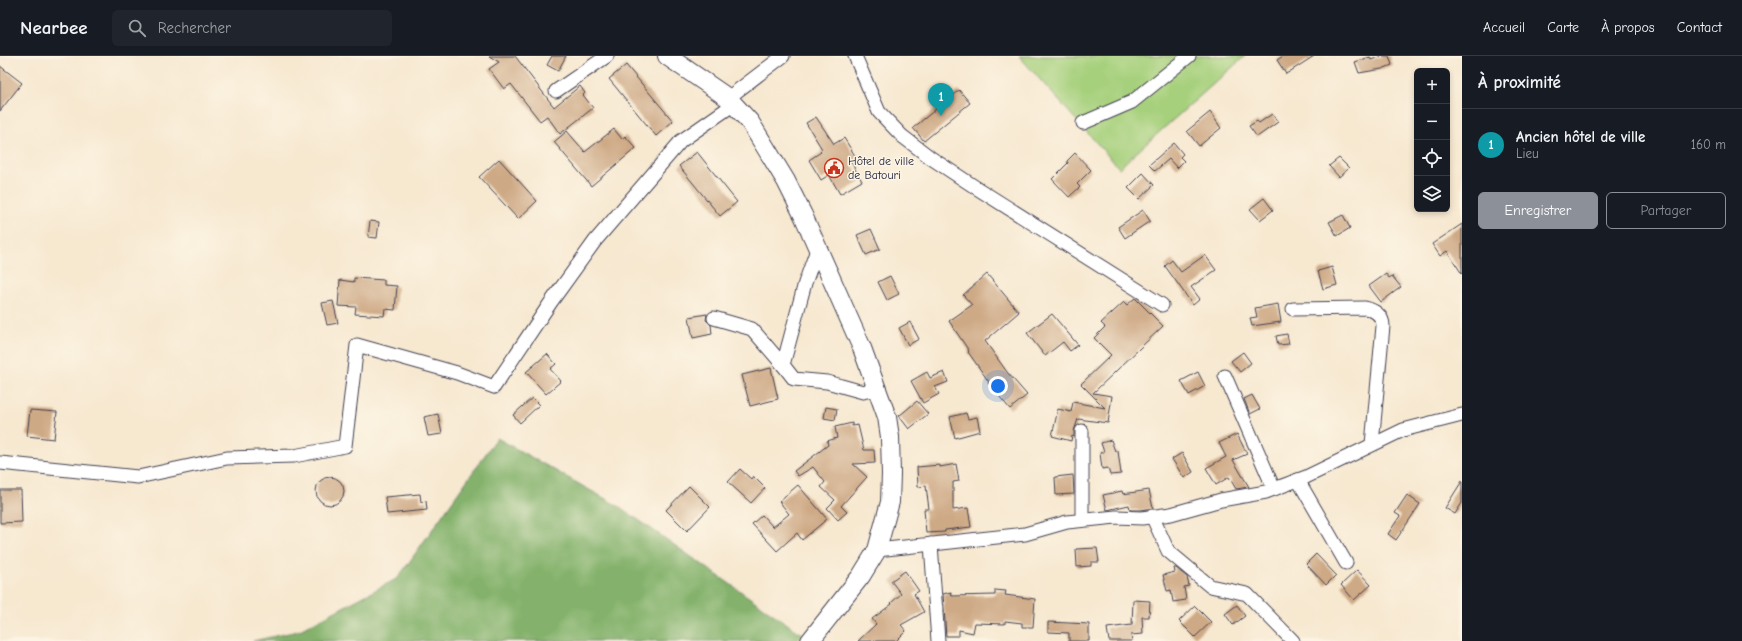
<!DOCTYPE html>
<html lang="fr">
<head>
<meta charset="utf-8">
<style>
  body { margin:0; font-family:"Comic Neue",sans-serif; background:#20242c; color:#f1f3f6 }
  .controls { position:absolute; right:12px; top:12px; display:grid; overflow:hidden; border-radius:6px; box-shadow:0 2px 6px #0003 }
  .controls button { width:36px; height:36px; display:grid; place-items:center; padding:0; border:0; border-bottom:1px solid #363941; background:#171b24; color:#f1f3f6; font:20px sans-serif }
  .you { position:absolute; left:998px; top:330px; width:14px; height:14px; margin:-10px; border:3px solid #fff; border-radius:50%; background:#1a73e8; box-shadow:0 0 0 6px #1a73e833 }
  .badge { display:grid; place-items:center; width:26px; height:26px; border-radius:50%; background:#8c9099; color:#fff; font-size:13px; font-weight:700 }
  .pin { position:absolute; translate:-50% -33px; filter:drop-shadow(0 1px 2px #0008) }
  .pin::after { content:''; position:absolute; top:21px; width:14px; height:12px; background:inherit; clip-path:polygon(0 0,100% 0,50% 100%) }
  .list { margin:0; padding:0; list-style:none }
  h2 { display:flex; justify-content:space-between; align-items:center; height:52px; margin:0; padding:0 16px; font-size:17px }
  h2 small { font-size:13px; font-weight:400; color:#9ea1a6 }
  .list li { display:grid; grid-template-columns:26px 1fr auto; gap:12px; align-items:center; box-sizing:border-box; height:72px; padding:0 16px; border-top:1px solid #363941 }
  .list b { display:block; font-size:15px; white-space:nowrap }
  .list p { margin:0; font-size:13px; white-space:nowrap; color:#9ea1a6 }
  .list em { font-size:13px; font-style:normal; color:#9ea1a6 }
  .actions { display:flex; gap:8px; padding:12px 16px }
  .actions a { flex:1; padding:9px 0; border:1px solid #8c9099; border-radius:6px; text-align:center; font-size:14px; color:#8c9099 }
  .actions .main { background:#8c9099; color:#fff }
  .icon { flex:none; width:22px; height:22px; fill:none; stroke:currentColor; stroke-width:2; stroke-linecap:round; stroke-linejoin:round }
  .map { position:relative; flex:none; width:1462px; height:585px; overflow:hidden }
  header { display:flex; align-items:center; gap:24px; box-sizing:border-box; height:56px; padding:0 20px; background:#171b24; border-bottom:1px solid #363941 }
  header strong { font-size:19px }
  nav { display:flex; gap:22px; margin-inline-start:auto; font-size:14px }
  .search { width:280px; height:36px; background:#20242c; display:flex; align-items:center; gap:10px; box-sizing:border-box; padding:0 14px; border-radius:6px; color:#9ea1a6; font-size:15px }
  main { display:flex }
  aside { flex:1; background:#171b24 }
  .map>svg:first-child { display:block }
  .green { fill:#a6d07c; stroke:#64795c }
  .forest { fill:#84b26c; stroke:#536a54 }
  .building { fill:#cea985 }
  .lines { fill:none; stroke-linecap:round; stroke-linejoin:round }
  .street-casing { stroke:#424051; stroke-width:15 }
  .secondary-casing { stroke:#424051; stroke-width:20 }
  .street { stroke:#fff; stroke-width:13 }
  .secondary { stroke:#fff; stroke-width:18 }
  .labels { text-anchor:middle; dominant-baseline:central; stroke-width:3; stroke-linejoin:round; paint-order:stroke }
  .poi-label { font-size:12px; fill:#22223b; stroke:#fcf5e5; text-anchor:start }
</style>
</head>
<body>
<header>
<strong>Nearbee</strong>
<div class="search"><svg class="icon" aria-label="search" viewBox="0 0 24 24"><circle cx="10" cy="10" r="6"/><path d="M15 15l6 6"/></svg>Rechercher</div>
<nav><a>Accueil</a><a>Carte</a><a>À propos</a><a>Contact</a></nav>
</header>
<main>
<div class="map">
<svg width="1462" height="585" viewBox="0 0 1462 585">
  <rect width="100%" height="100%" fill="#fcf5e5"/>
  <filter id="ink" filterUnits="userSpaceOnUse"><feTurbulence type="fractalNoise" baseFrequency=".025" numOctaves="2"/><feDisplacementMap in="SourceGraphic" scale="8" xChannelSelector="R" yChannelSelector="G"/><feConvolveMatrix kernelMatrix="1 2 1 2 8 2 1 2 1" color-interpolation-filters="sRGB"/></filter>
  <filter id="wash" filterUnits="userSpaceOnUse"><feTurbulence type="fractalNoise" baseFrequency=".012" numOctaves="4" result="noise"/><feDisplacementMap in="SourceGraphic" scale="16" xChannelSelector="R" yChannelSelector="G"/><feGaussianBlur stdDeviation="0.9" result="paint"/><feColorMatrix in="noise" values="0 0 0 0 0 0 0 0 0 0 0 0 0 0 0 0 0 1.4 0 .05"/><feComposite in="paint" operator="in"/></filter>
  <g filter="url(#wash)">
    <rect width="100%" height="100%" fill="#f7e8d0"/>
    <path class="green" d="M1019 0H1245L1119 112Z"/>
    <path class="forest" d="M497 382 620 451 803 579 797 585H253L298 575 398 522Z"/>
    <g id="blocks">
      <g class="building">
        <path d="M489 0H515L554 51 580 30 585 37 583 39 593 52 560 78 547 60 540 65 511 28 504 33 489 13 499 6Z"/>
        <path d="M552 0H566L558 15 547 9Z"/>
        <path d="M1283 0H1314L1286 18 1277 4Z"/>
        <path d="M1382 0H1389L1392 9 1382 13 1359 17 1355 6 1370 1 1371 4Z"/>
        <path d="M626 9 673 65 656 80 609 23Z"/>
        <path d="M0 10 22 27 0 55Z"/>
        <path d="M959 34 970 47 924 85 913 72Z"/>
        <path d="M1210 56 1221 72 1199 90 1187 75Z"/>
        <path d="M1272 58 1278 66 1257 81 1249 70 1257 65 1259 67Z"/>
        <path d="M816 61 834 88 844 82 857 103 851 106 862 125 840 138 829 119 821 124 809 104 821 96 820 95 822 93 806 67Z"/>
        <path d="M614 73 622 83 625 80 636 92 591 130 554 86 567 75 585 96Z"/>
        <path d="M1174 87 1183 98 1180 101 1184 105 1177 112 1169 103 1155 115 1149 109Z"/>
        <path d="M697 96 737 146 720 160 679 110Z"/>
        <path d="M1075 97 1091 114 1077 128 1080 131 1069 141 1052 123 1068 107 1067 105Z"/>
        <path d="M1339 102 1349 112 1339 121 1329 110Z"/>
        <path d="M499 103 537 145 518 163 479 121Z"/>
        <path d="M1143 117 1154 129 1139 143 1128 132Z"/>
        <path d="M1264 142 1273 154 1260 164 1250 153Z"/>
        <path d="M1143 154 1150 165 1125 182 1118 171Z"/>
        <path d="M1343 159 1350 172 1337 180 1329 166Z"/>
        <path d="M370 165 379 166 377 182 368 181Z"/>
        <path d="M1462 168V218L1447 195 1440 200 1432 188Z"/>
        <path d="M871 173 880 193 866 199 857 179Z"/>
        <path d="M1205 199 1216 214 1191 231 1200 243 1193 249 1165 210 1172 204 1181 216Z"/>
        <path d="M1332 211 1337 229 1323 233 1318 215Z"/>
        <path d="M987 218 1019 256 985 285 1007 316 1027 339 1010 353 988 327 989 326 968 296 969 295 949 265 972 249 963 239Z"/>
        <path d="M1386 218 1389 222 1392 220 1401 231 1381 246 1369 230Z"/>
        <path d="M890 220 899 238 887 244 878 226Z"/>
        <path d="M354 222 384 224V229L397 230 395 254 385 253 384 260 355 258 356 251 338 250 340 224 354 226Z"/>
        <path d="M1135 242 1163 270 1093 337 1112 340 1108 367 1078 363 1074 375V381L1072 380 1071 385 1052 380 1058 353 1071 356 1073 346 1105 352 1081 328 1111 299 1094 282 1105 271 1101 267 1124 246 1127 249Z"/>
        <path d="M333 245 338 267 327 269 322 247Z"/>
        <path d="M1278 248 1281 266 1252 270 1250 262 1257 261 1255 252Z"/>
        <path d="M707 258 706 264 711 269 712 278 693 282 689 261Z"/>
        <path d="M1052 258 1078 289 1070 295 1063 286 1045 300 1027 277Z"/>
        <path d="M910 266 919 283 908 289 899 272Z"/>
        <path d="M1287 278 1289 288 1278 289 1276 280Z"/>
        <path d="M1243 296 1251 307 1240 316 1231 305Z"/>
        <path d="M547 298 556 308 550 313 561 325 546 338 526 316Z"/>
        <path d="M771 312 778 343 750 350 742 319Z"/>
        <path d="M927 316 930 322 944 316 948 326 935 331 939 338 923 347 911 325Z"/>
        <path d="M1198 316 1205 330 1189 339 1181 325Z"/>
        <path d="M1252 339 1260 353 1250 358 1244 343Z"/>
        <path d="M532 342 539 349 520 367 513 359Z"/>
        <path d="M917 345 928 358 909 373 899 360Z"/>
        <path d="M826 351 837 353 835 364 824 362Z"/>
        <path d="M30 354 57 356 54 383 27 380Z"/>
        <path d="M966 357 968 363 977 361 980 375 955 382 950 361Z"/>
        <path d="M438 358 442 378 428 380 424 361Z"/>
        <path d="M852 367V370L858 369 864 394H874L875 407 853 408 867 421 841 450 847 456 838 464 827 452 835 444 821 431 825 426 813 411 798 420 794 415 828 389 827 385 837 382 835 371Z"/>
        <path d="M1237 378 1247 398 1233 404 1249 431 1236 433 1229 421 1216 429 1206 412 1226 401 1219 387Z"/>
        <path d="M1111 384 1115 395H1118L1121 418 1110 419 1108 412 1102 413 1100 397 1104 396 1101 387Z"/>
        <path d="M1182 397 1193 416 1184 422 1172 403Z"/>
        <path d="M956 408 959 425 953 426V454L968 452 971 471 945 474V476L926 477 924 453H929L926 430 918 431 917 411 940 409V411Z"/>
        <path d="M740 413 751 423 753 420 765 432 751 447 728 426Z"/>
        <path d="M1073 419 1074 438 1056 439 1055 421Z"/>
        <circle cx="330" cy="435" r="14"/>
        <path d="M1462 425V447L1455 458 1445 452Z"/>
        <path d="M798 429 827 463 802 484 797 477 777 495 752 468 762 459 773 471 789 458 779 445Z"/>
        <path d="M689 430 710 451 687 475 666 454Z"/>
        <path d="M0 434H21L22 466 0 467Z"/>
        <path d="M1149 434 1153 452 1141 454H1130L1129 449 1107 454 1103 439 1122 435 1123 438Z"/>
        <path d="M420 438 421 446 426 445 427 454 387 458 385 441Z"/>
        <path d="M1407 439 1420 448 1396 484 1388 478 1400 460 1395 457Z"/>
        <path d="M1097 492 1099 506H1091V510L1077 511 1076 493Z"/>
        <path d="M1316 498 1336 519 1326 529 1306 508Z"/>
        <path d="M1174 512H1176L1187 521 1189 530 1184 531 1186 544 1173 546 1171 534 1167 535 1163 519 1175 516Z"/>
        <path d="M1357 514 1371 529 1354 544 1341 529Z"/>
        <path d="M905 515 919 535 914 538 924 556 901 569 906 575 896 585H858L876 568 872 563 892 548 891 547 901 538 891 525Z"/>
        <path d="M995 534 1006 535 1005 539 1035 543 1033 571H1022V567L1005 565V568L975 567 973 577 959 574V580H946L943 538 951 536 952 540 995 539Z"/>
        <path d="M1133 544 1150 545 1149 561H1142L1143 578 1131 579 1132 585H1109L1107 572 1132 569Z"/>
        <path d="M1237 549 1245 560 1233 569 1225 558Z"/>
        <path d="M1195 550 1211 566 1195 581 1179 565Z"/>
        <path d="M1048 566 1089 568V585H1069V577L1048 576Z"/>
      </g>
    </g>
  </g>
  <g filter="url(#ink)">
    <use href="#blocks" fill-opacity="0" stroke="#424051" stroke-width="1"/>
    <g class="lines">
      <defs>
        <g id="street">
          <path d="M855 0 879 56 902 80 931 102 975 131 1162 249"/>
          <path d="M556 35 607 0"/>
          <path d="M728 42 783 0"/>
          <path d="M1083 67 1132 46 1189 0"/>
          <path d="M818 191 805 227 783 309 794 323 827 326 863 336 878 332"/>
          <path d="M1293 253 1365 252C1374 254 1383 259 1383 270L1372 388"/>
          <path d="M714 262 752 273 783 309"/>
          <path d="M1225 320 1274 433"/>
          <path d="M1082 375V464"/>
          <path d="M0 407 138 421 227 402 294 400 345 390 357 289 457 317 494 331 551 246 595 185 681 85 734 48"/>
          <path d="M1298 424 1346 507"/>
          <path d="M1152 460 1168 495 1210 530 1247 538 1293 585"/>
          <path d="M931 488 938 585"/>
          <path d="M877 494 1025 478 1067 466 1116 461 1142 462 1171 458 1221 444 1266 436 1306 421 1403 374 1462 359"/>
        </g>
        <path id="secondary" d="M667 0 728 42 750 66 786 125 803 159 862 292 887 361 890 381 891 418 890 446 877 494 861 520 810 585"/>
      </defs>
      <use href="#street" class="street-casing"/>
      <use href="#secondary" class="secondary-casing"/>
      <use href="#street" class="street"/>
      <use href="#secondary" class="secondary"/>
    </g>
  </g>
  <defs>
    <symbol id="civic-ring" viewBox="-11 -11 22 22"><circle r="9.5" fill="#fcf5e5" stroke="#c8321e" stroke-width="1.5"/><path d="M-.6-6.5H3V-4.5H.6V-3L4-1V1h2V6H-6V1h2V-1L-.6-3ZM-1.2 2.5V6h2.4V2.5Z" fill="#c8321e"/></symbol>
  </defs>
  <g fill-rule="evenodd">
    <use href="#civic-ring" x="823" y="101" width="22" height="22"/>
  </g>
  <g class="labels">
    <g class="poi-label">
      <text x="848" y="105">Hôtel de ville<tspan x="848" dy="14">de Batouri</tspan></text>
    </g>
  </g>
</svg>
<div class="controls">
<button>+</button>
<button>−</button>
<button><svg class="icon" aria-label="locate" viewBox="0 0 24 24"><circle cx="12" cy="12" r="6"/><path d="M12 2v4M12 18v4M2 12h4M18 12h4"/></svg></button>
<button><svg class="icon" aria-label="layers" viewBox="0 0 24 24"><path d="M12 4l9 5-9 5-9-5zM3 14l9 5 9-5"/></svg></button>
</div>
<div class="you"></div>
<div class="pin badge" style="left:941px;top:60px;background:#0f9aa8">1</div>
</div>
<aside>
<h2>À proximité<small></small></h2>
<ul class="list">
<li><span class="badge" style="background:#0f9aa8">1</span><div><b>Ancien hôtel de ville</b><p>Lieu</p></div><em>160 m</em></li>
</ul>
<div class="actions"><a class="main">Enregistrer</a><a>Partager</a></div>
</aside>
</main>
</body>
</html>
